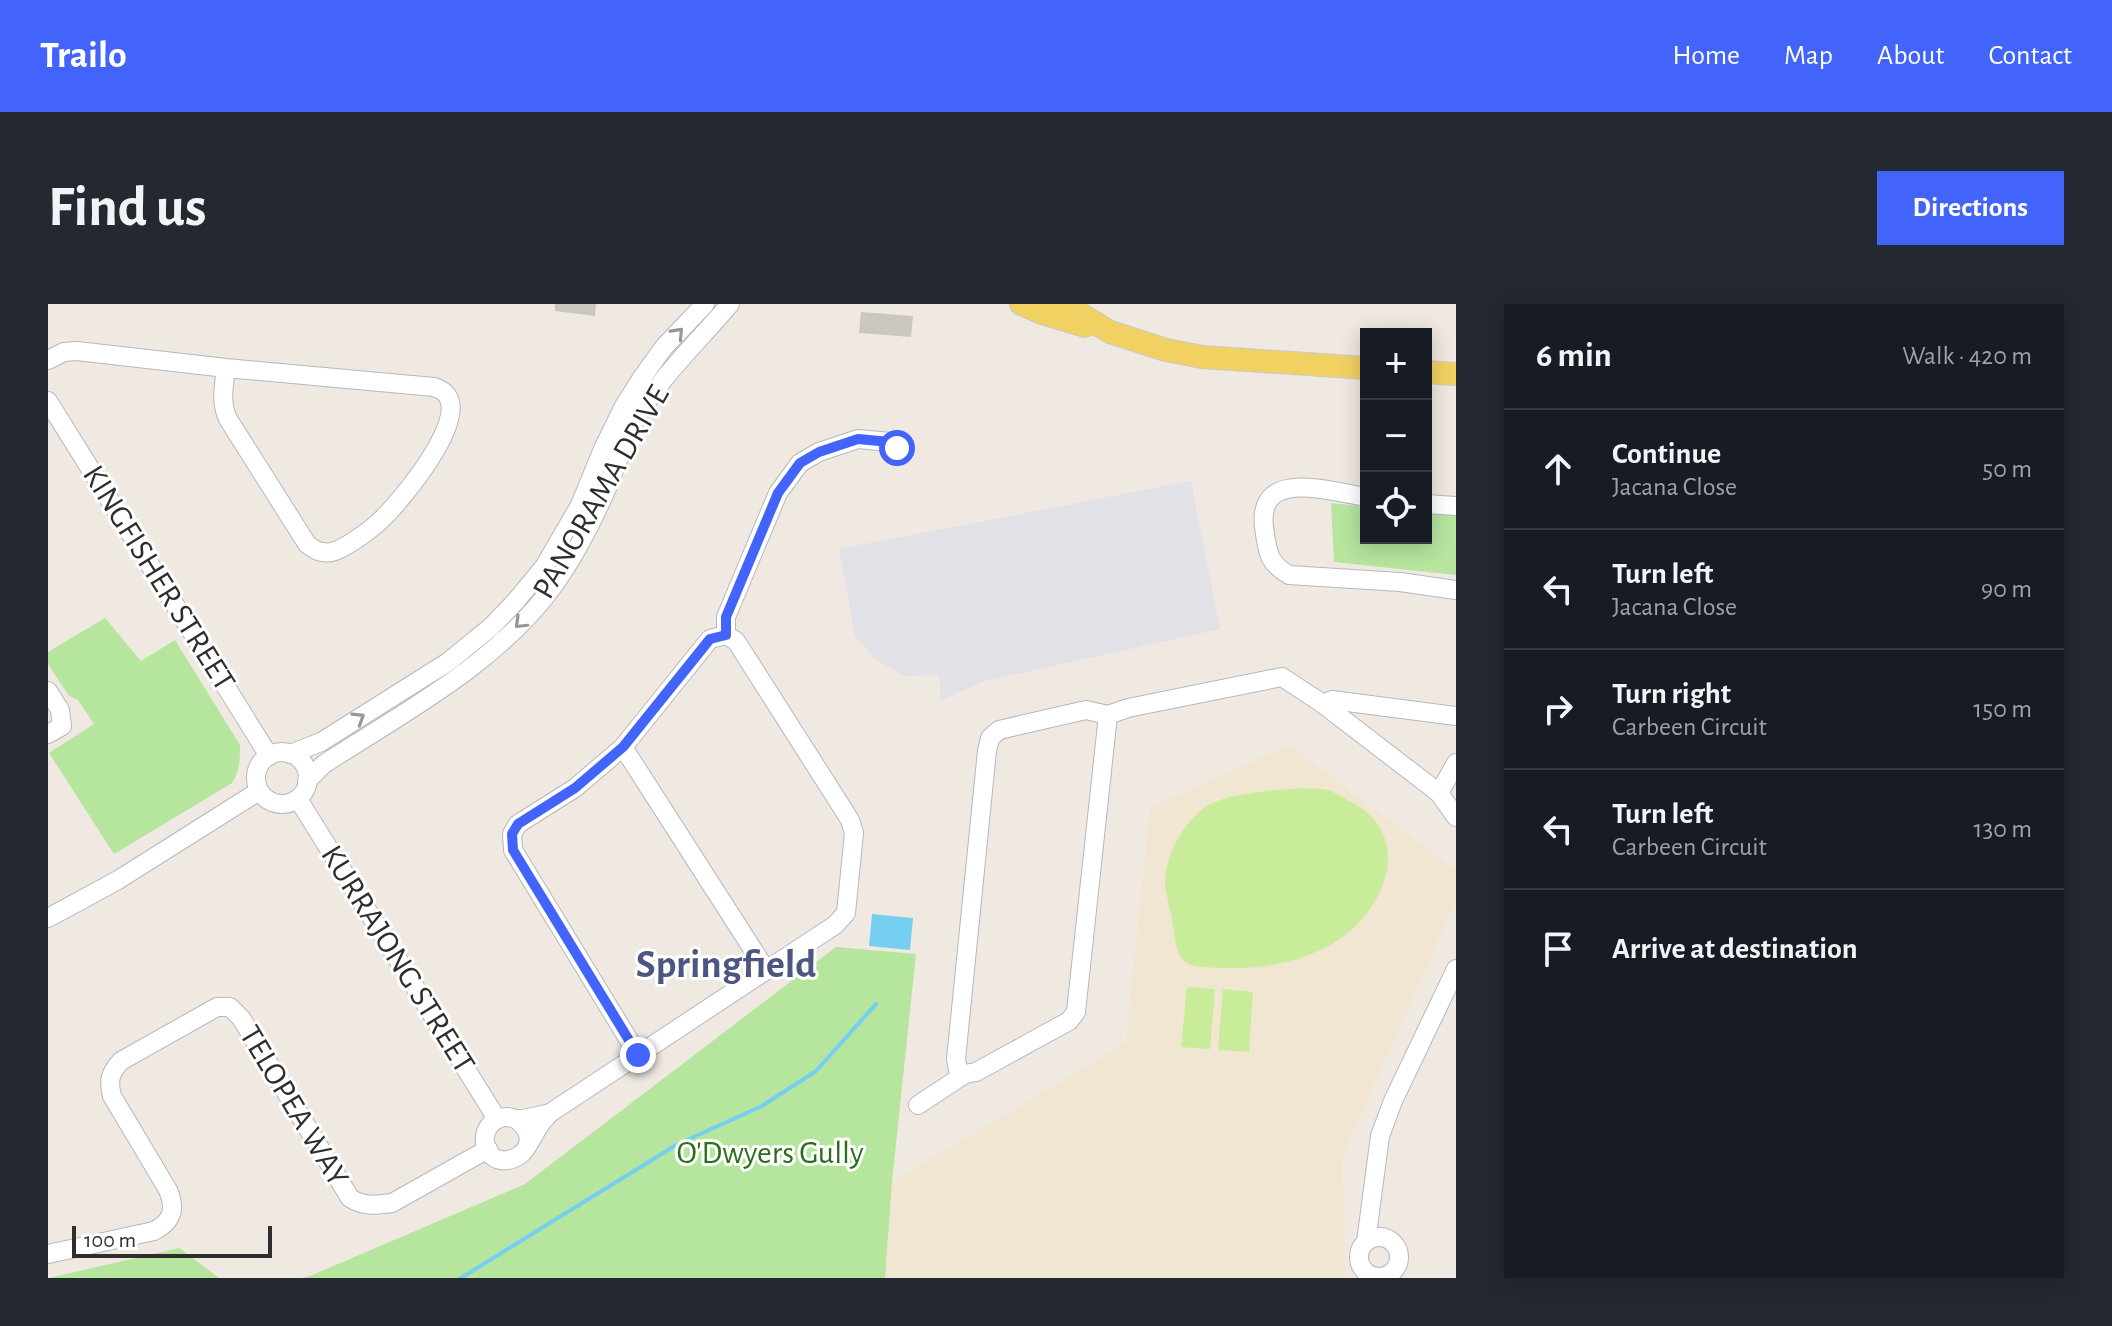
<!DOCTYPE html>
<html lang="en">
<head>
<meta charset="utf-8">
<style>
  body { margin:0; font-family:"Alegreya Sans",sans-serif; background:#242831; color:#f1f3f6 }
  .controls { position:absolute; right:24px; top:24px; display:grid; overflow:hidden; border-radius:0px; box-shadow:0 4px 20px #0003 }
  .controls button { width:72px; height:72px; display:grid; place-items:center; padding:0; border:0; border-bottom:2px solid #363941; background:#171b24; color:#f1f3f6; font:40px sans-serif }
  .scale { position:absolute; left:24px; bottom:20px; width:200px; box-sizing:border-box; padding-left:8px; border:4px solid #2e2e2e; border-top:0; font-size:22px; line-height:28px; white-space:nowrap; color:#2e2e2e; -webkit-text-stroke:6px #fff; paint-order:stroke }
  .stop { position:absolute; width:24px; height:24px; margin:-18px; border:6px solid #4264fb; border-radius:50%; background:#fff }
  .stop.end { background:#4264fb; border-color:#fff; box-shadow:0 2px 8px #0008 }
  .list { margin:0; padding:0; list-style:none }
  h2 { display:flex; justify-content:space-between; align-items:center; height:104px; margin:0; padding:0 32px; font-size:34px }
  h2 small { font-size:26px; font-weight:400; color:#9ea1a6 }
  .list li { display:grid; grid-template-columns:52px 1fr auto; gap:24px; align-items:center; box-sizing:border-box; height:120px; padding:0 32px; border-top:2px solid #363941 }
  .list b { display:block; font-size:30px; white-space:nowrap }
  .list p { margin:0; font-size:26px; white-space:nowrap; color:#9ea1a6 }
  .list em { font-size:26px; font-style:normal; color:#9ea1a6 }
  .icon { flex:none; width:44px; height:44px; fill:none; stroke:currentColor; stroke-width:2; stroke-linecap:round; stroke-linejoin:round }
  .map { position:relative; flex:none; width:1408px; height:974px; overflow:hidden; border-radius:0px }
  header { display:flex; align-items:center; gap:48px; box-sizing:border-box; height:112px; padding:0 40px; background:#4264fb; color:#fff }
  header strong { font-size:38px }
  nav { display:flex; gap:44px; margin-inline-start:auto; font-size:28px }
  .intro { display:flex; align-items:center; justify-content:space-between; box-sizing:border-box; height:192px; padding:0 48px }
  h1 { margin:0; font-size:56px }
  .button { padding:20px 36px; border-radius:0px; background:#4264fb; color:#fff; font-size:28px; font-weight:700 }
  main { display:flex; gap:48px; padding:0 48px }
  aside { flex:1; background:#171b24; border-radius:0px; box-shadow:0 4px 20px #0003 }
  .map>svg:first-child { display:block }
  .industrial { fill:#e3e1e8 }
  .education { fill:#f0e6d1 }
  .green { fill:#b6e59e }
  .pitch { fill:#c9ec9a }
  .water { fill:#75cff0 }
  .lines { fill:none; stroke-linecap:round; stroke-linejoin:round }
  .stream { stroke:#75cff0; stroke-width:4 }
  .building { fill:#cbc7bf }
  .minor-casing { stroke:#b4b7c1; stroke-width:20 }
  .major-casing { stroke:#c9c9c9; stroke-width:24 }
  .minor { stroke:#fff; stroke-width:18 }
  .major { stroke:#f2d163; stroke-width:22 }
  .oneway { stroke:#969696 }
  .route { stroke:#4264fb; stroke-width:10 }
  .labels { text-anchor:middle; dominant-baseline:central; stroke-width:6; stroke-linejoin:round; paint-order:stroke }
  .street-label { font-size:32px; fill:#2e2e2e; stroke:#fff }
  .park-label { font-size:32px; fill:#2c6e1b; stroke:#fff }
  .district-label { font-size:40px; font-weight:bold; fill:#4d5680; stroke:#fff }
</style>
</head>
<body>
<header>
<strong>Trailo</strong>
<nav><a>Home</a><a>Map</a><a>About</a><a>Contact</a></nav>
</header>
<div class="intro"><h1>Find us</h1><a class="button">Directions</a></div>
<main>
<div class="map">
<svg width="1408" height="974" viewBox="0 0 1408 974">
  <rect width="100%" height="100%" fill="#efe9e1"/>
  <path class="industrial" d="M1143 177 1172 325 937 377 893 396 891 371 856 372 827 355 807 332 791 245Z"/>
  <path class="education" d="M1241 441 1408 566V597L1294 854 1297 974H837L844 878 1078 739 1102 504Z"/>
  <g class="green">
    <path d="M1283 199 1318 203V234H1378V209L1408 212V271L1286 258Z"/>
    <path d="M57 314 93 357 127 336 192 441C192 455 192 467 184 479L66 550 1 449 46 420 30 396 21 392 0 360V348Z"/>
    <path d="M788 643 868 650 844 878 837 974H254L262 972 477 880Z"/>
    <path d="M131 944 171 974H1Z"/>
  </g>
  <g class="pitch">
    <path d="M1255 484C1263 485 1272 484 1279 486 1289 489 1298 495 1307 500 1361 532 1341 593 1302 627 1266 658 1214 666 1169 664 1159 663 1142 664 1135 656 1127 647 1127 631 1125 621 1123 607 1118 592 1117 579 1117 552 1134 521 1155 505 1174 489 1230 486 1255 484Z"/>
    <path d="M1139 683 1167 685 1162 745 1133 743Z"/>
    <path d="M1175 685 1205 688 1201 748 1170 746Z"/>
  </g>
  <path class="water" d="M824 610 865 614 862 646 821 642Z"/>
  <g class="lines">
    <path class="stream" d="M413 974 628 841 714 802 768 767 828 700"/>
  </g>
  <g class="building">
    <path d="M507 0H548L547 12 507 7Z"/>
    <path d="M813 8 865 12 863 33 811 29Z"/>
  </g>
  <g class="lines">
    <defs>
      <g id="minor">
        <path d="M0 56 16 48 29 47 178 64 386 83C390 85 394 86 397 89 423 114 352 198 333 216 324 225 299 243 287 247 276 251 267 247 259 240L180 115C172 98 176 82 178 64"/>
        <path d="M0 97 221 452"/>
        <path d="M1318 193C1279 187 1204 162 1217 230 1220 251 1222 260 1241 271L1352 278 1408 286"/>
        <path d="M1378 200 1408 202"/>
        <path d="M678 331V313L730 189 752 159 771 148 810 135 842 138 849 144"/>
        <path d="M0 387 12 406 14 422 0 430"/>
        <path d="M1275 400 1284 396 1408 412"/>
        <path d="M1060 411 1028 708 1021 717 928 768 917 770 910 766 908 755 939 447 942 434 951 426 1038 406 1060 411 1080 404 1234 373 1275 400 1391 489 1408 513"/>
        <path d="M575 443 718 666"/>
        <circle cx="234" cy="474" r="26"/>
        <path d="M242 450 273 438 400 358 443 323 467 298 496 263 532 201 555 145 576 102 593 75 616 43 657 0"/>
        <path d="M259 477 276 460C355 409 450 359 506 281 526 253 542 222 556 191 567 167 574 141 586 118 611 74 650 38 682 0"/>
        <path d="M1391 489 1408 459"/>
        <path d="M250 495 449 815"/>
        <path d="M0 614 70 576 211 487"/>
        <path d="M870 801 917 770"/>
        <path d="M469 816C506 844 444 878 437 838 435 825 446 813 459 813 463 813 467 816 471 815 481 815 492 811 502 809"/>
        <path d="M480 841 493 819 502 809 787 621 798 609 806 529 802 516 688 337 678 331 662 335 575 443 527 484 470 520 464 530 465 546 590 751"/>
        <circle cx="1331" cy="953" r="20"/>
        <path d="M1318 938 1332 832 1345 797 1408 665"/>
        <path d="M0 950 106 927C125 917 128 905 120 886L64 792C60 776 62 769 73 757L169 703H182L193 714 302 894C316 903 328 901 344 899L440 845"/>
      </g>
      <g id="major">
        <path d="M973 0 994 9 1037 22"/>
        <path d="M1016 0 1062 28 1118 46 1154 53 1318 64"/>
        <path d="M1378 68 1408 70"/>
      </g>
    </defs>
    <use href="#minor" class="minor-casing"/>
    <use href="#major" class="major-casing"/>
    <use href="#minor" class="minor"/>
    <use href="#major" class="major"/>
  </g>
  <defs><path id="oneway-chevron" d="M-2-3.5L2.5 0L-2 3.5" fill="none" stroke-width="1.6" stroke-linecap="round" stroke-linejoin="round" transform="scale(2)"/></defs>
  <g class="oneway">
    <use href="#oneway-chevron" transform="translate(630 29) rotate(-47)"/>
    <use href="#oneway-chevron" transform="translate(472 319) rotate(136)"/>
    <use href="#oneway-chevron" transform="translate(311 414) rotate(-32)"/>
  </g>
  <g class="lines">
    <path class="route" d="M590 751 465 546 464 530 470 520 527 484 575 443 662 335 678 331V313L730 189 752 159 771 148 810 135 842 138 849 144"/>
  </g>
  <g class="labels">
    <g class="street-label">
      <text transform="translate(553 188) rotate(-60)">PANORAMA DRIVE</text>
      <text transform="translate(111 274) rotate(58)">KINGFISHER STREET</text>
      <text transform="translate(350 655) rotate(58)">KURRAJONG STREET</text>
      <text transform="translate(246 802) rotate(59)">TELOPEA WAY</text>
    </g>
    <g class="park-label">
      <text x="722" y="849">O'Dwyers Gully</text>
    </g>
    <g class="district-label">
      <text x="678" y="661">Springfield</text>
    </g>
  </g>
</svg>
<div class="controls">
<button>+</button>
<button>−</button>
<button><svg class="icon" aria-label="locate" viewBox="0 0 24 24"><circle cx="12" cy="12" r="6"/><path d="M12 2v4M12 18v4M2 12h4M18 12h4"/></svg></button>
</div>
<div class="scale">100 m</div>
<div class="stop" style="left:849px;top:144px"></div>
<div class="stop end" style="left:590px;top:751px"></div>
</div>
<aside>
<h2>6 min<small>Walk · 420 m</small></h2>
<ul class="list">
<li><svg class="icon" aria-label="ahead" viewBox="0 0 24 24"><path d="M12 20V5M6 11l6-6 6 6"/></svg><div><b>Continue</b><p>Jacana Close</p></div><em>50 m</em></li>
<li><svg class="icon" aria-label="left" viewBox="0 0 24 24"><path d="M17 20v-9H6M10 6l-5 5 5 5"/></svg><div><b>Turn left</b><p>Jacana Close</p></div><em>90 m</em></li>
<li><svg class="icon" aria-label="right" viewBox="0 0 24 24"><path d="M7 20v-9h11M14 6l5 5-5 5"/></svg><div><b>Turn right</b><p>Carbeen Circuit</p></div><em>150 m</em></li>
<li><svg class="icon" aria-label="left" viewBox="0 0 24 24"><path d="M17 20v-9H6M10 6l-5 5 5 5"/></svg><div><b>Turn left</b><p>Carbeen Circuit</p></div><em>130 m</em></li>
<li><svg class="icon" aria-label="arrive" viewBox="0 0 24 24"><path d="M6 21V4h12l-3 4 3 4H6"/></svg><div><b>Arrive at destination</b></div></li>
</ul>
</aside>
</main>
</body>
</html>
